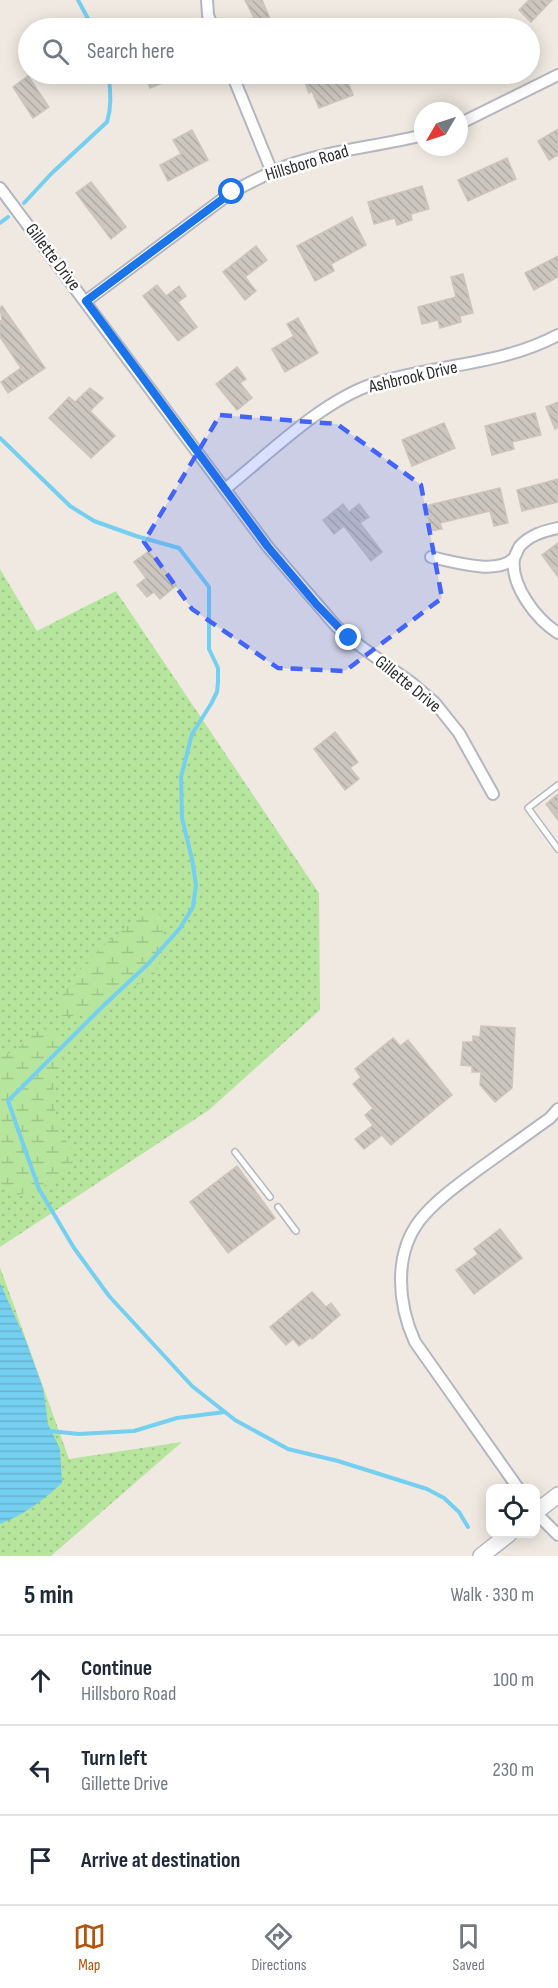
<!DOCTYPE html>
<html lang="en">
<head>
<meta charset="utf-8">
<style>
  body { margin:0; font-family:"Sofia Sans Condensed",sans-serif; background:#f2f2f3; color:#1f2937 }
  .controls { position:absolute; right:18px; bottom:18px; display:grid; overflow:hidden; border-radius:12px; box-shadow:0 3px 15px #0003 }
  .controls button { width:54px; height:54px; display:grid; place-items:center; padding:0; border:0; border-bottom:2px solid #e0e1e3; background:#fff; color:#1f2937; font:30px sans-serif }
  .compass { position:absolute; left:414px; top:102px; width:54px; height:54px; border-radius:50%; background:#fff; box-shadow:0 3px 15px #0003; rotate:231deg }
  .stop { position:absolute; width:18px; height:18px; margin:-14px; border:4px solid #1a73e8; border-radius:50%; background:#fff }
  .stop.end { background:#1a73e8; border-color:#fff; box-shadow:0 2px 6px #0008 }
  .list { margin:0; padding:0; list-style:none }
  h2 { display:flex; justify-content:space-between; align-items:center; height:78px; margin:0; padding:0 24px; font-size:26px }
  h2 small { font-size:20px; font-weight:400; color:#747a83 }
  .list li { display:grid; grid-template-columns:39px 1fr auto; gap:18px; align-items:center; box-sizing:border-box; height:90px; padding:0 24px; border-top:2px solid #e0e1e3 }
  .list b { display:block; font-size:22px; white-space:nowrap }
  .list p { margin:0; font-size:20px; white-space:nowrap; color:#747a83 }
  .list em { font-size:20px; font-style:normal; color:#747a83 }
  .icon { flex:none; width:33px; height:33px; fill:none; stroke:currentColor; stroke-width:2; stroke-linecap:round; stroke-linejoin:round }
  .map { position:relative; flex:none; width:558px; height:1556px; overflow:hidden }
  .search { position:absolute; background:#fff; box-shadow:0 3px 15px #0003; left:18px; right:18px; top:18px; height:66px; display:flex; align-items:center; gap:15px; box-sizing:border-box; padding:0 21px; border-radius:33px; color:#747a83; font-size:22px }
  .sheet { height:348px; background:#fff }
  nav { display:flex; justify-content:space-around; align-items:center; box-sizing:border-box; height:84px; border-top:2px solid #e0e1e3; background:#fff; font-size:16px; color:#747a83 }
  nav a { display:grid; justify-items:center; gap:3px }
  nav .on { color:#b45309 }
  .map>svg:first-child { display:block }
  .grass { fill:url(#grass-dots) }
  .wetland { fill:url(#wetland-marsh) }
  .water { fill:url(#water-rules) }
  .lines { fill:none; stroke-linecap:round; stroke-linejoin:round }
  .stream { stroke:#75cff0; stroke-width:4 }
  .building { fill:url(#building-back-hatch); stroke:#cbc5ba; stroke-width:1.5 }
  .lane-casing { stroke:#b4b7c1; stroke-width:8 }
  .street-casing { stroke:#b4b7c1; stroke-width:14 }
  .secondary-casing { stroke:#b4b7c1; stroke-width:18 }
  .lane { stroke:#fff; stroke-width:5 }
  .street { stroke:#fff; stroke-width:10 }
  .secondary { stroke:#fff; stroke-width:15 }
  .route { stroke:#1a73e8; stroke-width:8 }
  .marked { fill:#4264fb; fill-opacity:0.2; stroke:#4264fb; stroke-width:4.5; stroke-dasharray:12 8; stroke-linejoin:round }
  .labels { text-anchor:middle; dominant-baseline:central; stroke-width:5; stroke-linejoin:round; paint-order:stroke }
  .street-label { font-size:18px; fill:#2e2e2e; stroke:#fff }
</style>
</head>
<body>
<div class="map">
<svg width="558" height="1556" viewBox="0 0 558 1556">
  <defs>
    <pattern id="grass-dots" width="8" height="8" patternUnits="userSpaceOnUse" patternTransform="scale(1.5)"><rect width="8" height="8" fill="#b6e59e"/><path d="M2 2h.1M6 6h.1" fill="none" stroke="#9dc588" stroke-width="1.8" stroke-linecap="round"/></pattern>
    <pattern id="wetland-marsh" width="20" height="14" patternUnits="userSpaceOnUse" patternTransform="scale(1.5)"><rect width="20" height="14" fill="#b6e59e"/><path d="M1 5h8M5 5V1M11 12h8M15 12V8" fill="none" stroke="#9dc588"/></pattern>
    <pattern id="water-rules" width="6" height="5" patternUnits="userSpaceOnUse" patternTransform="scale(1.5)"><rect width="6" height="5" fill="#75cff0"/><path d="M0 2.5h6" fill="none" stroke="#66b2ce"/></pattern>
    <pattern id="building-back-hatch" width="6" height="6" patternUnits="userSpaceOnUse" patternTransform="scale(1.5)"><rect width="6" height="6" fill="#cbc7bf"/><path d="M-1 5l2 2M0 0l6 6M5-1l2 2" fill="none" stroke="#afaba4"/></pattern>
  </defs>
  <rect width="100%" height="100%" fill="#efe9e1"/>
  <g class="grass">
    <path d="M0 569 37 631 116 591 319 893 320 1010 209 1110 0 1247Z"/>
    <path d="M0 1267 69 1459 182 1442 51 1556H0Z"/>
  </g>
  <g class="wetland">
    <path d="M152 912H158C167 926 164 967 151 978 141 985 127 987 117 994 112 997 108 1002 103 1006 92 1015 72 1017 59 1016 51 986 126 921 152 912Z"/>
    <path d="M44 1029C83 1039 58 1061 54 1085 53 1092 54 1102 55 1109 57 1125 68 1143 74 1158 70 1178 36 1190 18 1195L0 1183V1058L18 1048 34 1033Z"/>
  </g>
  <path class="water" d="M0 1283 26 1341 43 1388 48 1424 60 1449 62 1483C43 1500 24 1515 0 1524Z"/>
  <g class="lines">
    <g class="stream">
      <path d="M78 0 93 28"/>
      <path d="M24 203 52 173 107 122C112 106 111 90 108 74"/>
      <path d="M0 223 8 217"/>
      <path d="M0 438 70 506 94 521 136 536 179 548 209 587V649L218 668V682L217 692 211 704 192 734 181 777 182 818 192 859 196 885 193 907 180 928 148 964 101 1008 8 1101 39 1189 74 1248 109 1296 192 1386 235 1420 288 1449 338 1461 427 1489 444 1498 459 1512 468 1527"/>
      <path d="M50 1431 79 1434 134 1431 177 1418 225 1412"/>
    </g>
  </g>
  <g class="building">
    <path d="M245 0H262L272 23 259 28Z"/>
    <path d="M529 0H552L531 22 519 10Z"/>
    <path d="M144 74H167L170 80 150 88Z"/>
    <path d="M302 74H313L314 76 326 74 330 83 346 77 353 95 319 108 312 91 309 93Z"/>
    <path d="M28 76 49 107 33 118 13 87Z"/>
    <path d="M558 129V155L549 160 538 141Z"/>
    <path d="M192 130 208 160 168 181 160 165 181 154 173 140Z"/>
    <path d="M507 158 516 179 468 201 458 180Z"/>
    <path d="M91 182 126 227 111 239 76 193Z"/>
    <path d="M422 186 429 209 411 214 412 220 397 225 395 218 374 224 368 202Z"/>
    <path d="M352 217 366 245 331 264 334 271 315 281 297 246Z"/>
    <path d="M256 246 267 260 245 277 256 291 245 300 223 272Z"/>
    <path d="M558 256V277L534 290 525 273Z"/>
    <path d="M463 274 473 313 460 316 461 322 440 328 438 320 422 324 418 307 456 297 451 277Z"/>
    <path d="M157 285 166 296 179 286 186 296 178 302 197 327 178 341 143 296Z"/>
    <path d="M2 306 45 368 8 393 1 382 21 368 0 337V321L2 320 0 308Z"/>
    <path d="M298 318 318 353 285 372 272 349 294 336 287 324Z"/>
    <path d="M237 367 246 379 240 383 252 398 237 410 216 384Z"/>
    <path d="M90 388 103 398 90 411 115 436 91 458 49 418 69 397 75 402Z"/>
    <path d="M558 402V427L555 429 546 407Z"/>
    <path d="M535 413 541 435 512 442 514 449 492 455 485 426Z"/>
    <path d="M444 423 455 448 412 466 402 440Z"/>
    <path d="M558 479V502L522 511 517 490Z"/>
    <path d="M500 488 508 523 494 526 490 511 440 523 442 529 431 531 425 506Z"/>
    <path d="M343 504 349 512 359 504 369 517 360 523 382 552 371 561 344 526 334 534 323 520Z"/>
    <path d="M558 543V577L542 555Z"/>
    <path d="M149 551 176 586 160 599 154 592 147 597 137 585 146 578 134 562Z"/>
    <path d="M335 732 358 762 350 768 359 779 345 790 314 749Z"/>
    <path d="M558 794V820L546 804Z"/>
    <path d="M481 1026 515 1028 512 1088 495 1102 480 1085 481 1072H472V1066L461 1065 463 1042H473V1036L480 1037Z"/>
    <path d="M393 1038 400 1046 408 1040 452 1095 391 1145 382 1135 364 1149 355 1139 373 1125 365 1115 373 1108 353 1084 361 1077 355 1069Z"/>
    <path d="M237 1166 275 1218 228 1253 190 1202Z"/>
    <path d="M500 1229 522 1258 474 1294 456 1270 478 1254 474 1249Z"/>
    <path d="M312 1292 326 1307 331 1303 340 1315 312 1339 311 1337 299 1346 293 1339 286 1345 270 1327Z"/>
  </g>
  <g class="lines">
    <defs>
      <g id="lane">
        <path d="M558 785 528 808 558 849"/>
        <path d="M235 1152 270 1197"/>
        <path d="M278 1207 296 1231"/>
      </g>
      <g id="street">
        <path d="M207 0 208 15 213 28"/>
        <path d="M232 74 272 172"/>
        <path d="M459 124 558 75"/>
        <path d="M0 188 268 547 336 626 349 638 413 684 435 703 459 733 493 794"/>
        <path d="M86 301 232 192C253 181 273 170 295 163 337 149 381 146 423 135"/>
        <path d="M225 489C269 454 320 402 373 384 435 364 500 366 558 335"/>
        <path d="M431 557C451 561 497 576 514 558 516 555 517 550 520 546 530 535 544 531 558 528"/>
        <path d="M514 558C510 585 536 619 558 633"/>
        <path d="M518 1488 415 1342C398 1305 393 1255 420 1220 436 1200 459 1184 479 1169 503 1152 526 1135 550 1118L558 1109"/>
        <path d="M536 1513 558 1535"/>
      </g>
      <g id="secondary">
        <path d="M536 1512 558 1495"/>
        <path d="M481 1556 509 1534"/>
      </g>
    </defs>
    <use href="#lane" class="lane-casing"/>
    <use href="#street" class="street-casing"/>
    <use href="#secondary" class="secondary-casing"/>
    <use href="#lane" class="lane"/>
    <use href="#street" class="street"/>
    <use href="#secondary" class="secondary"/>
  </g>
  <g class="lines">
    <path class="route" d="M232 192 86 301 268 547 317 605 349 638"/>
  </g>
  <path class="marked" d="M220 415 337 424 421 485 442 598 345 671 278 668 192 609 144 542Z"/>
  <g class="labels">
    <g class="street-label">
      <text transform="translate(307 163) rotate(-17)">Hillsboro Road</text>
      <text transform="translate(53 257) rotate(53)">Gillette Drive</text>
      <text transform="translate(413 377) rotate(-13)">Ashbrook Drive</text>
      <text transform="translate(408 684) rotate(39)">Gillette Drive</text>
    </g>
  </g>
</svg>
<div class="controls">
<button><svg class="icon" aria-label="locate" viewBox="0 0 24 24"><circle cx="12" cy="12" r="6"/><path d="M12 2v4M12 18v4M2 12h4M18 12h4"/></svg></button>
</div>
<svg class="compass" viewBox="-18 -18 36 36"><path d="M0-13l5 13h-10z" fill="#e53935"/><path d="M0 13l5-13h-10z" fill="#747a83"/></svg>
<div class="stop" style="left:232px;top:192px"></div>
<div class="stop end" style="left:349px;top:638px"></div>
<div class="search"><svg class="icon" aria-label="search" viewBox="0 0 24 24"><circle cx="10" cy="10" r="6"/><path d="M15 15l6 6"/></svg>Search here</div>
</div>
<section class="sheet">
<h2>5 min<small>Walk · 330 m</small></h2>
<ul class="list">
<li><svg class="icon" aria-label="ahead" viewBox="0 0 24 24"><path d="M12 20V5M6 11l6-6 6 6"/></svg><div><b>Continue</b><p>Hillsboro Road</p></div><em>100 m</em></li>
<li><svg class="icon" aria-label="left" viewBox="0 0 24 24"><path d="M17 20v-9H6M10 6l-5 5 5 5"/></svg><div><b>Turn left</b><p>Gillette Drive</p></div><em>230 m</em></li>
<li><svg class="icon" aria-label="arrive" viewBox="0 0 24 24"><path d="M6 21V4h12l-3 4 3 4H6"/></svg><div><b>Arrive at destination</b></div></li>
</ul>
</section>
<nav>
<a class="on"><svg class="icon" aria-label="map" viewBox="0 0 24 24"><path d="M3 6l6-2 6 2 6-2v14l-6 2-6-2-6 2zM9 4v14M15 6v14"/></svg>Map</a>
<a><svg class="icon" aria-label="directions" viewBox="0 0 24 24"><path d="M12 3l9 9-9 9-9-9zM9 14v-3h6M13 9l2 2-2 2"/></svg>Directions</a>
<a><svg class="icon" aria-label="saved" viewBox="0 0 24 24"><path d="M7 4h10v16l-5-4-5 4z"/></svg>Saved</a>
</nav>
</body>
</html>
